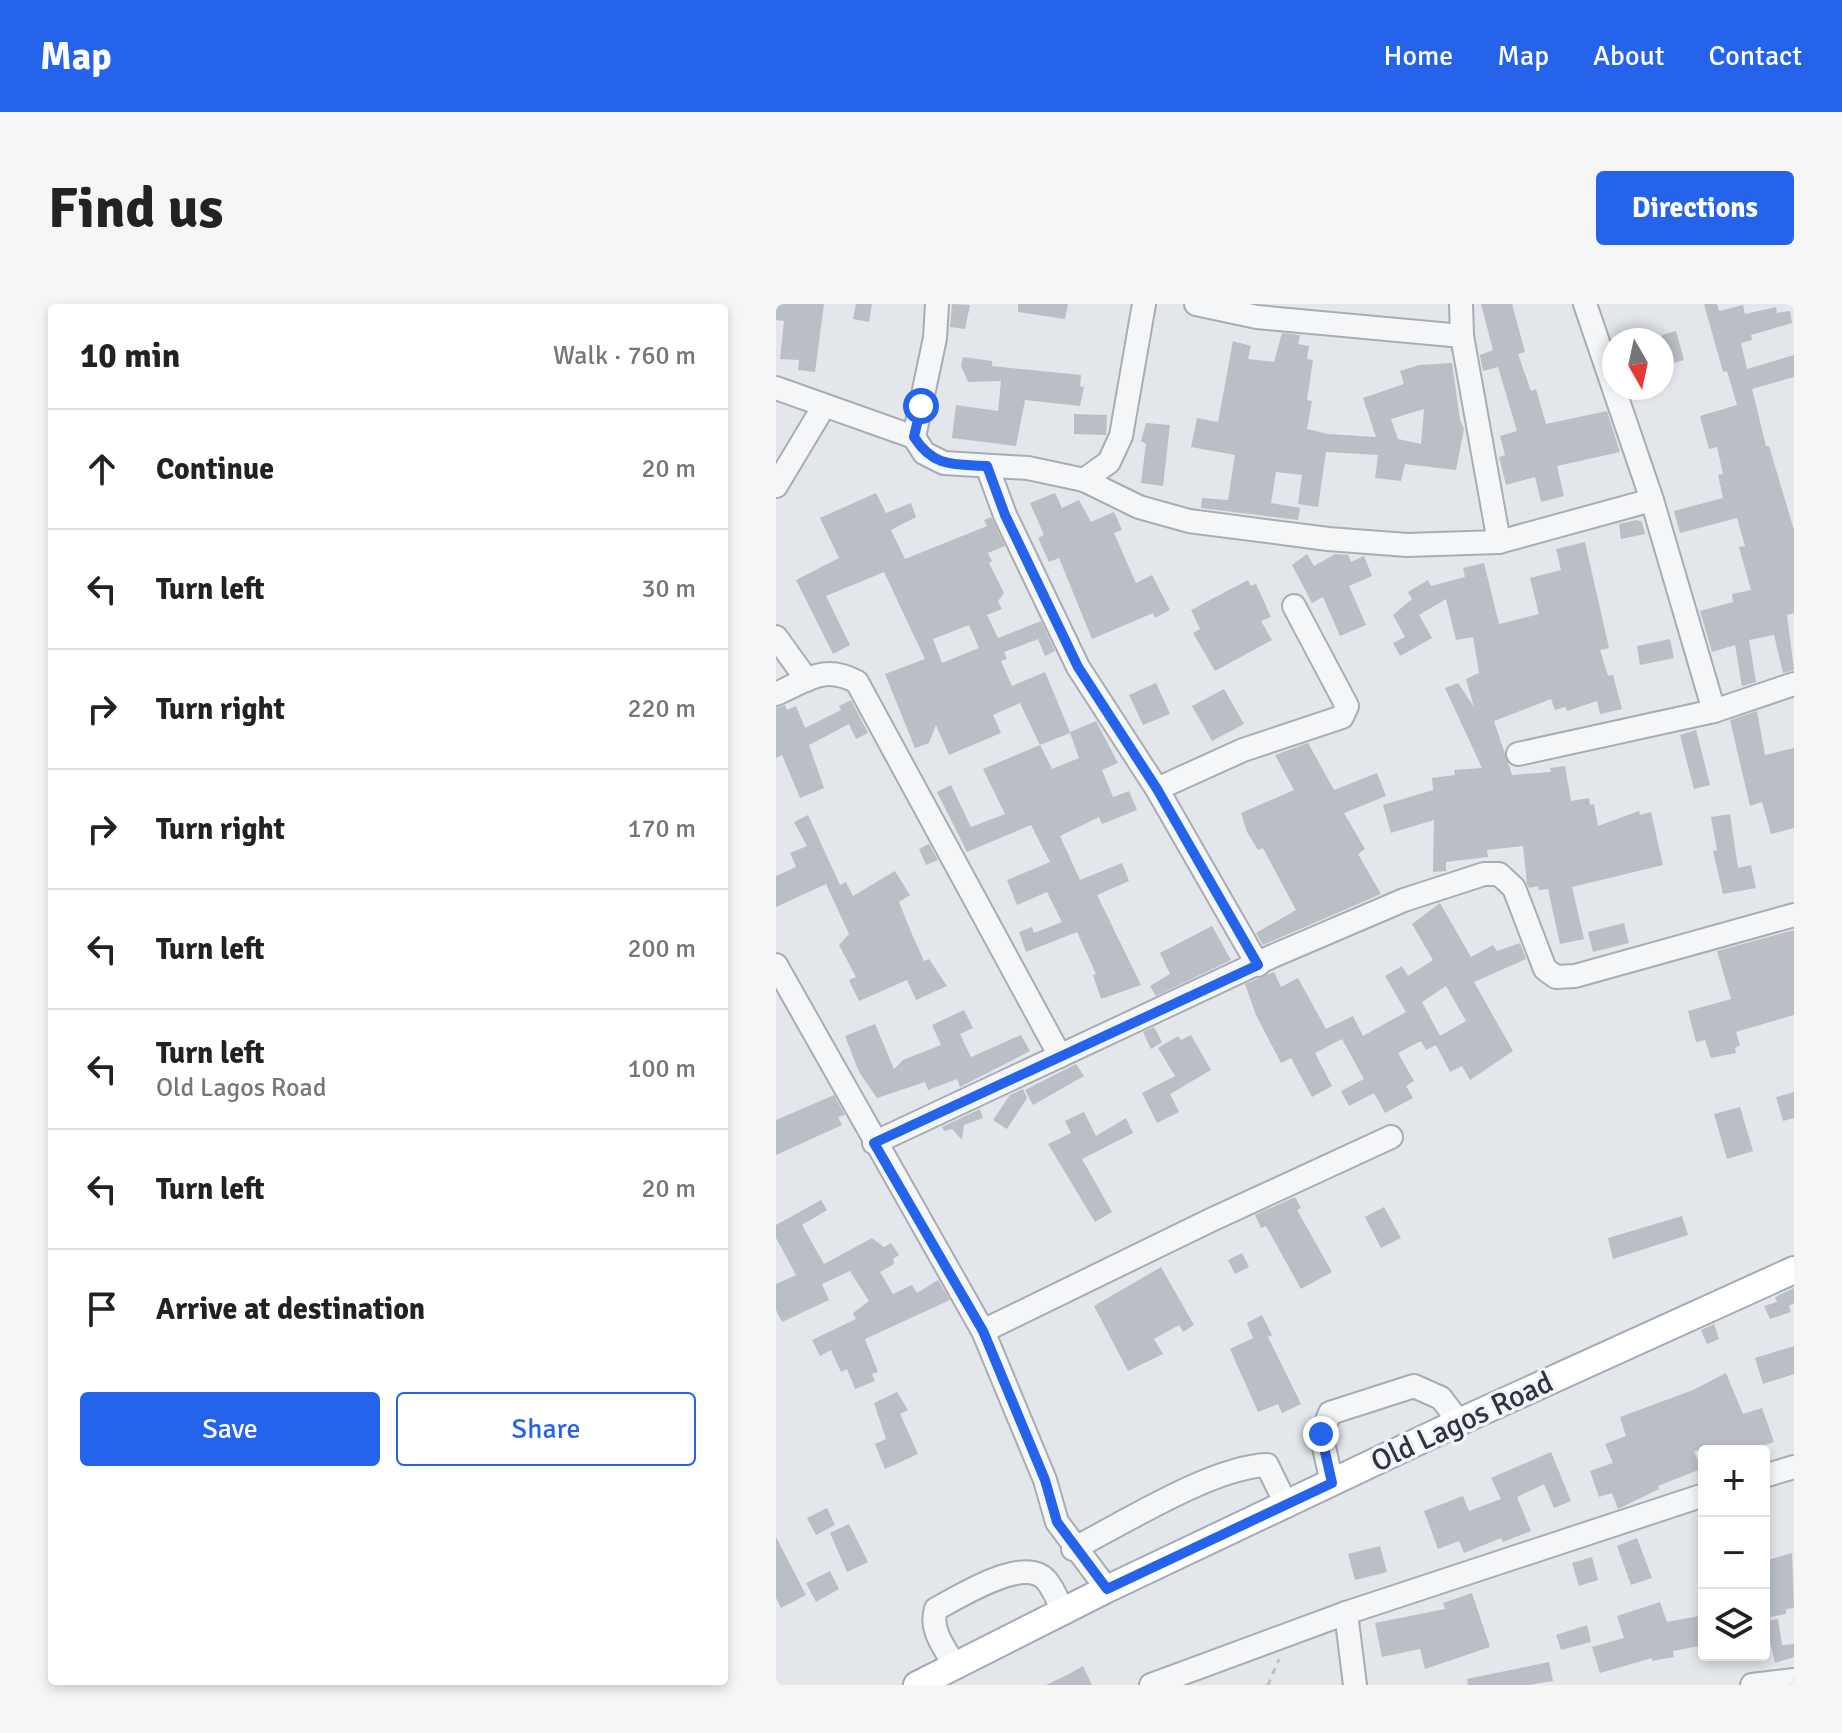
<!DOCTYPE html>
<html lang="en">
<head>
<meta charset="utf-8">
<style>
  body { margin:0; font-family:Signika,sans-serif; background:#f6f6f6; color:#222 }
  .controls { position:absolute; right:24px; bottom:24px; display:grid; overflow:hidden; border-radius:8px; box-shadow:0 4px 12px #0003 }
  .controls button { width:72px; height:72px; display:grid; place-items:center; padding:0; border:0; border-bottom:2px solid #e0e0e0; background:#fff; color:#222; font:40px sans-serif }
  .compass { position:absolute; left:826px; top:24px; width:72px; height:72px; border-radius:50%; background:#fff; box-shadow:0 4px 12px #0003; rotate:171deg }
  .stop { position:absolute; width:24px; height:24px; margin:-18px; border:6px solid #2563eb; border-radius:50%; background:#fff }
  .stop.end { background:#2563eb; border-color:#fff; box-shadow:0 2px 8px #0008 }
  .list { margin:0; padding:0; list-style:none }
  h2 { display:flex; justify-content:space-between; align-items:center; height:104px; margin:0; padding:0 32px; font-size:34px }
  h2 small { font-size:26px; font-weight:400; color:#767676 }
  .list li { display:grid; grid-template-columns:52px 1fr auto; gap:24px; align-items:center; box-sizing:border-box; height:120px; padding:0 32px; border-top:2px solid #e0e0e0 }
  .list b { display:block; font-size:30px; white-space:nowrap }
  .list p { margin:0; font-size:26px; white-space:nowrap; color:#767676 }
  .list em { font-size:26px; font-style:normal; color:#767676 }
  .actions { display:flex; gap:16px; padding:24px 32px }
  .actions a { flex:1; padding:18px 0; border:2px solid #2563eb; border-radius:8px; text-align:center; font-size:28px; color:#2563eb }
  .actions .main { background:#2563eb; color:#fff }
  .icon { flex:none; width:44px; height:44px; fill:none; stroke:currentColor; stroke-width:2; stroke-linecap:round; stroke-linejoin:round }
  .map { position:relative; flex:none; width:1018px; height:1381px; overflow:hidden; border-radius:8px }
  header { display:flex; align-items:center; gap:48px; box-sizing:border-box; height:112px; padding:0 40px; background:#2563eb; color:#fff }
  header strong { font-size:38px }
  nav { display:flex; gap:44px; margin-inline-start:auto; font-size:28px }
  .intro { display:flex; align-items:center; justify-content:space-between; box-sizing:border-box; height:192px; padding:0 48px }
  h1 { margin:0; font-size:56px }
  .button { padding:20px 36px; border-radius:8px; background:#2563eb; color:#fff; font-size:28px; font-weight:700 }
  main { display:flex; gap:48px; padding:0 48px }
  aside { flex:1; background:#fff; border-radius:8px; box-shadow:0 4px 12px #0003 }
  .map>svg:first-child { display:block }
  .building { fill:#babfc6; fill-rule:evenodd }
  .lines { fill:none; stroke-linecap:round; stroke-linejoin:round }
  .minor-casing { stroke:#a8adb4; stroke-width:26 }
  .major-casing { stroke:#a3abb5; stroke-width:30 }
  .path { stroke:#bdc0c5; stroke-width:3; stroke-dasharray:6 6; stroke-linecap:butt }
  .minor { stroke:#f5f6f8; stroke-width:22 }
  .major { stroke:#fff; stroke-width:26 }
  .route { stroke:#2563eb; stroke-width:10 }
  .labels { text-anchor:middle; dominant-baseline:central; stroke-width:7; stroke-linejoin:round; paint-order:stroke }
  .street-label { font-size:30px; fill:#2c3441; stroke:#f2f5f7 }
</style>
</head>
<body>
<header>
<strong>Map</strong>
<nav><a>Home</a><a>Map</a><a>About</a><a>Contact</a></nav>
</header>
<div class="intro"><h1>Find us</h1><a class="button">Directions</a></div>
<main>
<aside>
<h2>10 min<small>Walk · 760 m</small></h2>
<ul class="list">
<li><svg class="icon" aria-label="ahead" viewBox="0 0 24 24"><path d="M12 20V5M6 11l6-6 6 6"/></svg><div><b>Continue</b></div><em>20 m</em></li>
<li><svg class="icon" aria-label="left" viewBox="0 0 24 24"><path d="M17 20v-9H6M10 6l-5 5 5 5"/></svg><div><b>Turn left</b></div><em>30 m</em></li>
<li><svg class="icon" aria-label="right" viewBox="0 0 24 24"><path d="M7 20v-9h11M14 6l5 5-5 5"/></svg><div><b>Turn right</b></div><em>220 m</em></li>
<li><svg class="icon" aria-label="right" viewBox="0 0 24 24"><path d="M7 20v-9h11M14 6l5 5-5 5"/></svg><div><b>Turn right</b></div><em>170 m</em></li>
<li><svg class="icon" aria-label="left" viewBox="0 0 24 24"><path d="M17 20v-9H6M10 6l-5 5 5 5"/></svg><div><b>Turn left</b></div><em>200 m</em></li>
<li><svg class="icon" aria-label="left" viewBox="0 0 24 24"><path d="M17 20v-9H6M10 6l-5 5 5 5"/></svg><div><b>Turn left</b><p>Old Lagos Road</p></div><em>100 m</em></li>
<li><svg class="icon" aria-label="left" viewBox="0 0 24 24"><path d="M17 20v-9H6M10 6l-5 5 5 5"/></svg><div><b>Turn left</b></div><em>20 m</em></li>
<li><svg class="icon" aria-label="arrive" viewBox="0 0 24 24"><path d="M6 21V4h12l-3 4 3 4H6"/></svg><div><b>Arrive at destination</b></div></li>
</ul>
<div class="actions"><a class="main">Save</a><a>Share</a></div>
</aside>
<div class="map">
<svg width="1018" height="1381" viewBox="0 0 1018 1381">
  <rect width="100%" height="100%" fill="#e3e6ea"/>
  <g class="building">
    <path d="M0 0H48L39 68 22 66 23 56 4 55 8 17 0 16Z"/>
    <path d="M80 0H96L93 18 77 15Z"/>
    <path d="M176 0 194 1 189 25 174 23Z"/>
    <path d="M242 0H292L289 15 242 8Z"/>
    <path d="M705 0H736L749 48 742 50 755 87 760 85 770 120 831 107 844 148 781 162 788 192 765 198 759 173 730 181 723 153 729 151 724 132 741 127 722 63 707 67 704 51 717 46Z"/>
    <path d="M928 0H941L943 7 967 1 969 10 1000 3 1001 9 1014 7 1016 19 975 31 976 36 965 39 971 65 1018 51V73L976 85 990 142H993L1018 226V309L1011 311 1018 366 1007 369 998 331 973 336 980 378 966 382 959 341 936 348 924 307 957 298 956 290 975 286 963 243 969 242 961 214 904 229 898 207 947 194 942 171 947 170 941 143 933 145 924 112 961 101 951 67 947 68Z"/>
    <path d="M900 27 908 56 886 62V31Z"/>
    <path d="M506 29 524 31 522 40 533 42 531 55 537 56 531 96 536 97 531 125 552 130 600 133 587 94 628 80 624 67 643 61 676 59 684 116 688 125 680 166 629 160 625 177 599 174 602 151 550 148 542 203 522 200 526 171 500 168 495 199 524 204 522 216 425 204 426 194 452 196 459 151 415 143 421 114 442 118 457 37 475 42 472 55 498 58ZM648 105 645 140 622 135 615 115Z"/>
    <path d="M187 53 216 57V62L305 71 304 82 308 83 304 102 249 96 240 142 176 134 180 101 222 107 225 77 192 78 185 62Z"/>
    <path d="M298 110 331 111 330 131 298 130Z"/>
    <path d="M370 119 394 121 387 182 365 179 370 140 365 137Z"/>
    <path d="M100 189 110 209 135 199 140 213 115 226 129 255 211 222 208 216 215 213 229 242 212 249 216 257 213 259 228 289 222 297 226 305 211 311 222 334 265 317 279 347 269 352 262 335 228 348 231 355 225 357 236 382 269 368 294 428 320 417 342 459 326 466 337 493 353 487 361 506 326 520 323 513 284 532 304 576 346 559 353 577 321 591 365 681 325 695 317 671 320 670 301 628 250 648 243 628 256 623 258 629 286 618 271 588 241 601 231 576 274 558 255 521 191 548 161 488 175 481 195 523 229 510 207 465 264 441 276 465 303 454 294 429 264 441 244 399 217 411 225 429 173 451 160 421 153 439 139 444 109 370 149 355 108 268 50 292 74 341 57 350 20 276 63 254 44 214ZM193 321 203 344 166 359 157 335Z"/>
    <path d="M279 189 286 204 303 196 315 218 338 208 346 226 338 229 360 279 376 271 394 306 379 314 377 309 316 335 283 254 273 258 262 234 268 231 254 199Z"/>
    <path d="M861 216 866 218 869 230 845 235 843 220Z"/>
    <path d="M809 238 833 344 824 346 832 372 837 371 846 405 824 410 821 397 791 407 789 403 779 406 775 395 718 417 736 471 775 468 774 464 789 462 795 497 813 494 814 501 818 500 822 522 863 507 864 511 875 508 887 561 796 583 808 635 784 640 772 585 763 586 762 582 753 584 751 580 747 542 711 546 712 553 670 558V567L657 568 658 516 615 529 607 501 657 486 656 474 679 471 678 466 706 464 669 384 682 379 698 403 690 375 703 369 697 333 680 336 670 295 643 311 656 334 624 352 617 339 629 333 617 311 636 295 632 288 652 276 655 282 689 273 687 264 708 259 723 320 763 310 754 274 785 266 780 245Z"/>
    <path d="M531 250 538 262 559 250 572 251 575 258 588 252 596 272 573 282 590 321 564 332 547 293 536 299 516 261Z"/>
    <path d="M472 276 475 282 480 280 495 313 485 317 496 336 439 367 417 329 424 325 415 306Z"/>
    <path d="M894 335 898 354 864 361 861 342Z"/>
    <path d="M380 379 394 410 367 421 353 391Z"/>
    <path d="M448 385 468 420 436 437 416 402Z"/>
    <path d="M75 396 92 429 80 435 73 420 33 441 48 484 24 494 6 451 0 454V404L9 401 11 406 20 402 29 424 65 406 63 402Z"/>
    <path d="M981 407 989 451 1018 444V524L995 530 986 498 974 502 954 416Z"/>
    <path d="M920 426 934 481 918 485 904 431Z"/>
    <path d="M532 439 558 486 601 469 610 492 568 509 589 545 582 550 605 590 487 641 480 629 520 606 487 544 482 546 471 528 465 509 518 486 499 451Z"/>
    <path d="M954 510 962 564 975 561 980 584 947 590 937 547 941 546 935 513Z"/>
    <path d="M32 511 64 581 70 578 77 592 119 567 134 591 123 598 135 628 148 657 153 655 171 682 140 696 131 676 83 697 73 676 80 673 63 641 73 630 50 580 0 603V572L20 563 14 549 31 542 18 518Z"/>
    <path d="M153 540 162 556 150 561 143 545Z"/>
    <path d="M664 599 695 653 717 641 721 647 744 639 750 655 698 678 737 747 694 776 686 762 674 768 660 741 650 746 645 737 622 749 638 777 630 782 637 794 609 809 598 789 573 802 565 787 588 775 566 735 539 749 556 782 536 793 515 754 505 759 480 711 469 680 498 668 505 683 522 674 550 725 577 712 587 732 630 708 609 672 626 662 632 672 657 656 636 620ZM670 682 690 717 664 732 646 698Z"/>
    <path d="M848 619 853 639 817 648 812 628Z"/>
    <path d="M436 622 455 656 380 692 374 682 394 670 384 649Z"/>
    <path d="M1018 626V711L960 728 964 741 959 744 960 749 935 754 929 736 920 738 912 707 955 695 941 647Z"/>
    <path d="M188 706 197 724 184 730 195 753 245 731 254 747 184 783 181 775 152 786 149 778 101 794 83 768 69 732 99 720 118 765 127 756 165 741 156 721Z"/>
    <path d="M378 723 386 738 375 745 367 728Z"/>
    <path d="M415 731 435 766 394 790 403 808 381 819 366 789 399 772 382 744 402 732 405 736Z"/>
    <path d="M300 760 308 772 257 801 249 786Z"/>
    <path d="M247 785 251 794 231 825 217 816 234 791Z"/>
    <path d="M1018 788V814L1007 817 1000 793Z"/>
    <path d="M58 791 69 811 62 813 66 821 0 851V816Z"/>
    <path d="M964 803 977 847 951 855 938 810Z"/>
    <path d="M204 805 207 814 188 821 186 836 176 825 168 827 166 823Z"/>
    <path d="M308 808 320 832 350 814 357 829 306 855 336 908 319 918 272 840 295 829 289 817Z"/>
    <path d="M519 893 525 904 521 906 556 968 525 985 490 922 485 924 479 911Z"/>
    <path d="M45 896 51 906 26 921 48 960 96 934 108 943 115 939 123 951 117 955 118 960 104 968 117 990 136 981 141 989 162 976 174 996 89 1035 102 1068 96 1070 99 1077 79 1085 71 1065 65 1068 55 1046 44 1052 36 1036 80 1015 77 1009 93 997 74 967 46 980 53 996 6 1018 0 1006V980L20 971 0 934V921Z"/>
    <path d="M608 903 625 934 605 944 589 913Z"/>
    <path d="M906 912 912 931 837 955 832 934Z"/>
    <path d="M466 949 473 963 459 970 452 956Z"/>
    <path d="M385 963 418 1021 407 1028 403 1021 378 1035 387 1050 352 1067 318 1002Z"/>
    <path d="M1018 984V999L1013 1002 1015 1008 994 1015 988 1002 1001 998 999 993Z"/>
    <path d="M486 1011 496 1031 492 1033 525 1100 506 1109 502 1100 482 1108 454 1045 477 1034 471 1019Z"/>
    <path d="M938 1020 943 1035 931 1040 925 1026Z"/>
    <path d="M1018 1042V1070L987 1080 979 1054Z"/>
    <path d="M950 1069 967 1110 986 1104 998 1138 973 1147H918L925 1165 882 1182 883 1185 842 1205 836 1189 823 1193 814 1167 837 1159 829 1140 850 1132 844 1113 917 1086Z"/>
    <path d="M121 1088 132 1106 124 1110 142 1150 109 1165 99 1140 110 1135 98 1099Z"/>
    <path d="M775 1148 795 1197 778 1204 768 1180 741 1193 755 1227 727 1238 725 1234 688 1249 683 1237 662 1245 648 1207 687 1192 693 1207 725 1195 715 1174Z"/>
    <path d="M51 1204 59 1221 40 1231 31 1214Z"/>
    <path d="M73 1220 92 1258 71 1268 54 1229Z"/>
    <path d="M0 1233 30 1291 5 1304 0 1294Z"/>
    <path d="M861 1234 876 1274 855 1281 841 1242Z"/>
    <path d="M604 1242 611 1268 579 1276 572 1250Z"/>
    <path d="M1016 1249 1018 1304 1010 1305V1310L990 1314 988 1257Z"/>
    <path d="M816 1253 822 1276 803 1282 796 1259Z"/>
    <path d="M54 1267 63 1285 40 1298 30 1279Z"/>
    <path d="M696 1289 714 1343 649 1365 644 1345 606 1353 599 1319 669 1305 667 1299Z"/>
    <path d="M884 1298 891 1318 923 1312 928 1341 897 1347 898 1353 876 1357V1354L824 1369 816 1343 848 1334 841 1312Z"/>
    <path d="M1002 1315 1006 1341 1018 1340V1353L999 1359 989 1317Z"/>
    <path d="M811 1321 815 1338 785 1346 780 1331Z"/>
    <path d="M773 1358 777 1377 752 1381H692L691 1375Z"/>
    <path d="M307 1362 316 1381H270L295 1369Z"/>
  </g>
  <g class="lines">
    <defs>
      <g id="minor">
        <path d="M161 0 159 34 138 133 148 149 168 159 252 164 308 176 363 203 413 217 552 235 631 241 723 238 876 196"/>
        <path d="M420 0 481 13 686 32"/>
        <path d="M685 0 686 32 723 238"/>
        <path d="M809 0 876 196 938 407"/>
        <path d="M0 84 138 133"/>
        <path d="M211 162 229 211 302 363 381 485 482 661"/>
        <path d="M308 176 333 158 345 132 368 0"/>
        <path d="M0 182 48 102"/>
        <path d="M0 333 31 376"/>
        <path d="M0 390C31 376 48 360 81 378L284 752"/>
        <path d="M742 450 938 407 1018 380"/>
        <path d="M381 485 467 446 566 413 571 402 518 302"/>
        <path d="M0 661 207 1027 269 1176 281 1218 331 1285"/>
        <path d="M98 839 497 652 628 596 708 570H723L738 584 769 665 780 673 799 672 1018 611"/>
        <path d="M207 1027 435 916 615 833"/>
        <path d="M988 1172 1018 1163"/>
        <path d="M556 1179 545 1130 554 1109 638 1082 665 1094 683 1118"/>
        <path d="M297 1245C348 1219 436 1163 491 1161L511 1202"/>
        <path d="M570 1309 579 1381"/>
        <path d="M179 1362C169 1344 153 1326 160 1305 183 1293 248 1251 270 1276 278 1285 283 1299 288 1309"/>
        <path d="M375 1381 570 1309 928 1191"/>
        <path d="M976 1381 1018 1376"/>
      </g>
      <path id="major" d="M141 1381 331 1285 683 1118 1018 966"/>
    </defs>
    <use href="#minor" class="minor-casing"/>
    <use href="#major" class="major-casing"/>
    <path class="path" d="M492 1381 503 1355"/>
    <use href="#minor" class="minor"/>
    <use href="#major" class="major"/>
  </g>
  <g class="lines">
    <path class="route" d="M145 102 138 133C158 164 178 160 211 162L229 211 302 363 381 485 482 661 98 839 207 1027 269 1176 281 1218 331 1285 556 1179 545 1130"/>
  </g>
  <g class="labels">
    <g class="street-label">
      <text transform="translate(686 1118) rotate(-25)">Old Lagos Road</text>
    </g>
  </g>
</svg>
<div class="controls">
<button>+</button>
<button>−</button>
<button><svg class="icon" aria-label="layers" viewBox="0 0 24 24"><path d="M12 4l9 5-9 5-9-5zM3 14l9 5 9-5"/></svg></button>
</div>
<svg class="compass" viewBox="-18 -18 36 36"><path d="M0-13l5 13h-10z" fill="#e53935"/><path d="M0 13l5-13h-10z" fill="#767676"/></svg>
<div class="stop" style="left:145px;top:102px"></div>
<div class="stop end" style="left:545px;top:1130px"></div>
</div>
</main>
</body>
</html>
